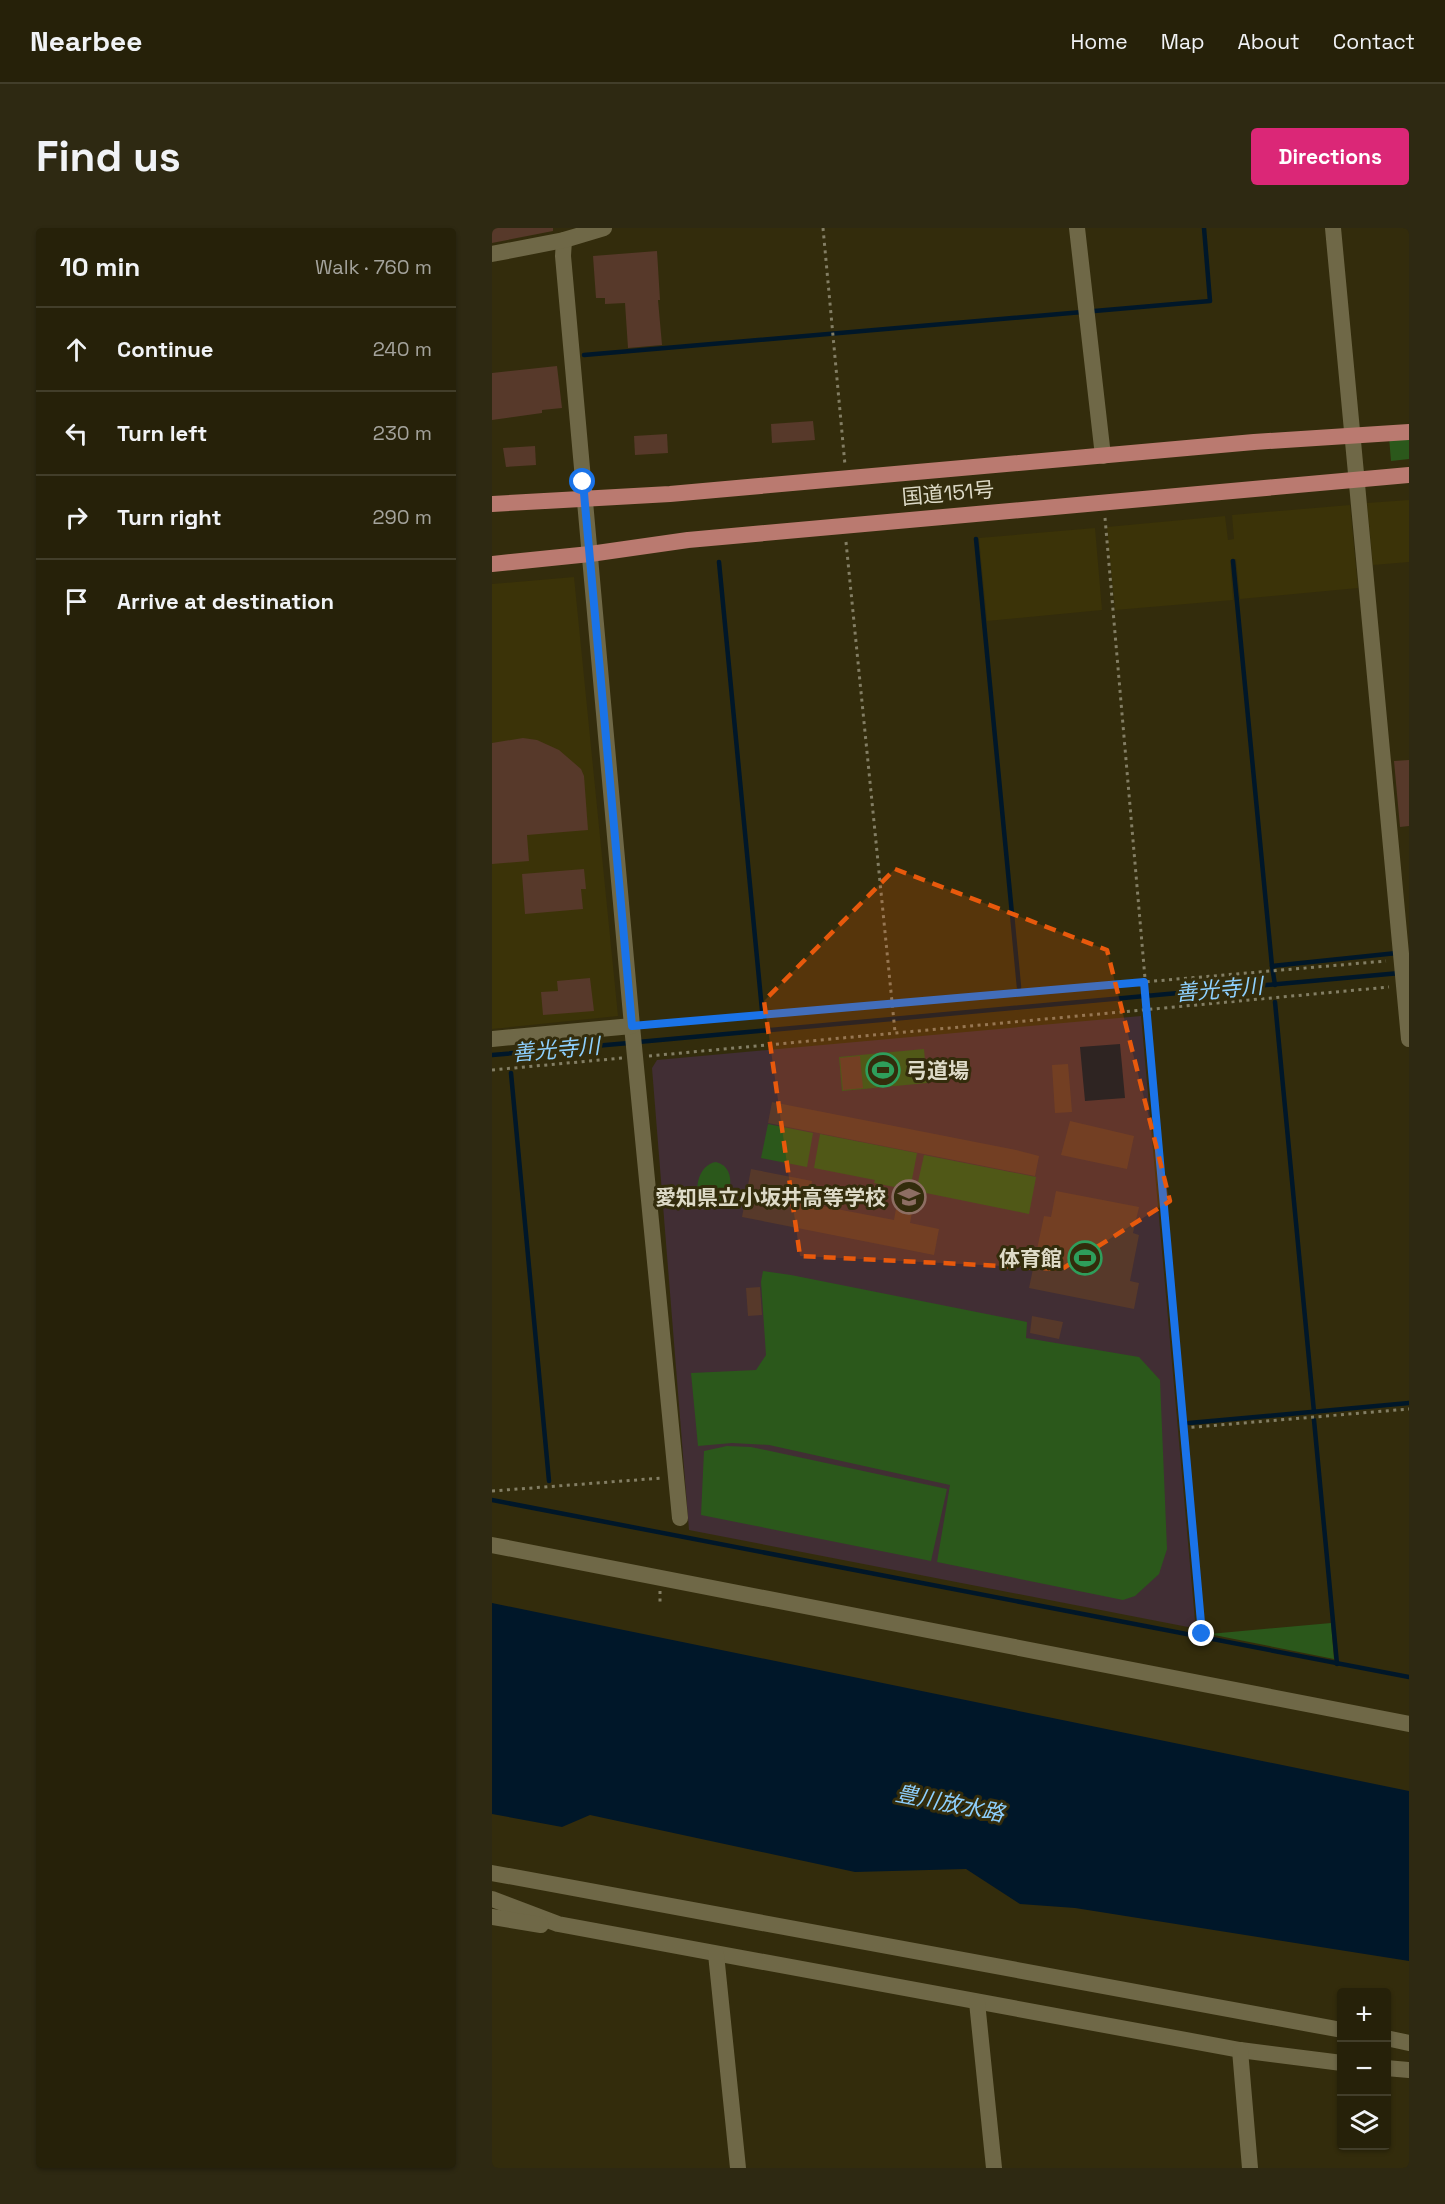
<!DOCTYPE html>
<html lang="en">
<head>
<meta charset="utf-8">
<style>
  body { margin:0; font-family:"Space Grotesk","Noto Sans JP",sans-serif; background:#2e2912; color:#f1f3f6 }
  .controls { position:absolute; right:18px; bottom:18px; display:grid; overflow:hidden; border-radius:6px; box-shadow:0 2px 4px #0004 }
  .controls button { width:54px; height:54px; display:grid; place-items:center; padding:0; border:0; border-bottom:2px solid #423e2a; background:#262109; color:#f1f3f6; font:30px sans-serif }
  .stop { position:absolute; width:18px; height:18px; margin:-14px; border:4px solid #1a73e8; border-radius:50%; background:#fff }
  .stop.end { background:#1a73e8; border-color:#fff; box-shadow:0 2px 6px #0008 }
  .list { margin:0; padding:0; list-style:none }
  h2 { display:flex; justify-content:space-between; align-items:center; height:78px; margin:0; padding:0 24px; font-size:26px }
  h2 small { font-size:20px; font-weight:400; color:#a4a39c }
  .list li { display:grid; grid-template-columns:39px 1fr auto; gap:18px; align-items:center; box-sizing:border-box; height:84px; padding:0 24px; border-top:2px solid #423e2a }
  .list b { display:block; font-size:22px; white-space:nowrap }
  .list em { font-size:20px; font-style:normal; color:#a4a39c }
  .icon { flex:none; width:33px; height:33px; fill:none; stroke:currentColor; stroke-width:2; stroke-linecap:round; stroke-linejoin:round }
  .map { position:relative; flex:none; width:917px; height:1940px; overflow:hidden; border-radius:6px }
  header { display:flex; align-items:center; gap:36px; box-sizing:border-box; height:84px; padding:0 30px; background:#262109; border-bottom:2px solid #423e2a }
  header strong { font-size:28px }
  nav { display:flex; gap:33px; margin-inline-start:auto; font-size:21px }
  .intro { display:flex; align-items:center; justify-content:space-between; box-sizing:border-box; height:144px; padding:0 36px }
  h1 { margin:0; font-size:42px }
  .button { padding:15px 27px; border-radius:6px; background:#db2777; color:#fff; font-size:21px; font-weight:700 }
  main { display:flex; gap:36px; padding:0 36px }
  aside { flex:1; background:#262109; border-radius:6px; box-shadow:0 2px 4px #0004 }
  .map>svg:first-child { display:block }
  .built { fill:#3b3308 }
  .education { fill:#412e34 }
  .green { fill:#2b581b }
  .water { fill:#001729 }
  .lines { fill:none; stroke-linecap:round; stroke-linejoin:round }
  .stream { stroke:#001729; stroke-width:4.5 }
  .building { fill:#57392a }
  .path { stroke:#837e64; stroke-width:3; stroke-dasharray:3 4.5; stroke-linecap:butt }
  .minor { stroke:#6f6847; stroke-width:16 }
  .trunk { stroke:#ba7a70; stroke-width:16 }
  .route { stroke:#1a73e8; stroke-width:8 }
  .marked { fill:#e8590c; fill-opacity:0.2; stroke:#e8590c; stroke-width:4.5; stroke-dasharray:12 8; stroke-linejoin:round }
  .labels { text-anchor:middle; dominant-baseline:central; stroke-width:6; stroke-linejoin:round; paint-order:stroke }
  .street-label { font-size:21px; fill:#dddac7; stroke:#332c0c }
  .poi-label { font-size:21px; font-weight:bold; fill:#dddac7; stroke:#332c0c; text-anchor:end }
  .water-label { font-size:22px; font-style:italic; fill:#8ed0fe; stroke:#332c0c }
</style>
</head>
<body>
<header>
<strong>Nearbee</strong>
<nav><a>Home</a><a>Map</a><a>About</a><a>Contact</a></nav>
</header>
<div class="intro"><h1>Find us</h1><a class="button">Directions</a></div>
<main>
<aside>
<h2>10 min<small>Walk · 760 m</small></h2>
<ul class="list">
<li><svg class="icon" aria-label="ahead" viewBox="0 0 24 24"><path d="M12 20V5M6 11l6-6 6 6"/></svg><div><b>Continue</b></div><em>240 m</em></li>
<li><svg class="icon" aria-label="left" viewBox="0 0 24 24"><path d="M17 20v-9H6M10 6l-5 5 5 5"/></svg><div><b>Turn left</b></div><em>230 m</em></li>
<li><svg class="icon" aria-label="right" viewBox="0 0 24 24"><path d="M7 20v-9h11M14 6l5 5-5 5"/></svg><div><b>Turn right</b></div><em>290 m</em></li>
<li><svg class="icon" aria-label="arrive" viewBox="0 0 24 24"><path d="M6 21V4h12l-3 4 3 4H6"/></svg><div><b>Arrive at destination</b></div></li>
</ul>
</aside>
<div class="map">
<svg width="917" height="1940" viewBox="0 0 917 1940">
  <rect width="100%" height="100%" fill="#332c0c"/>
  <g class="built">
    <path d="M917 272V334L881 337 875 275Z"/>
    <path d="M858 277 866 360 748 371 744 331 738 332 741 372 623 382 615 299 733 288 736 312 742 311 740 287Z"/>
    <path d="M603 300 610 382 495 393 487 310Z"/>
    <path d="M82 349 126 788 0 801V356Z"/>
  </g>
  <path class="education" d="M649 788 703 1393 696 1399 197 1302 160 840 165 832Z"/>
  <g class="green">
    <path d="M917 207V231L899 233 897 209Z"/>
    <path d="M432 821 435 855 350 863 347 829Z"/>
    <path d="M276 896 321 905 315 939 269 930Z"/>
    <path d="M328 906 425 925 418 962 382 955 383 952 322 940Z"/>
    <path d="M432 927 544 949 537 986 424 963Z"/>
    <path d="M224 934C253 941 233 996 208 973 201 959 208 936 224 934Z"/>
    <path d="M271 1043 299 1047 535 1094 534 1110 647 1129 668 1152 675 1321 667 1346 643 1368 631 1372 445 1334 458 1257 277 1217 240 1215 206 1218 199 1145 264 1142 274 1127 269 1054Z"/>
    <path d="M235 1218 259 1219 455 1261 439 1333 209 1287 212 1223Z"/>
    <path d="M839 1395 842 1431 717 1406Z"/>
  </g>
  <g class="water">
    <path d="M628 816 633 870 593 873 588 819Z"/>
    <path d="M0 1375 917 1563V1733L583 1680 528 1676 474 1641 363 1644 98 1587 70 1599 0 1586Z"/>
  </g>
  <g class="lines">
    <g class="stream">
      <path d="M92 127 718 73 712 0"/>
      <path d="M484 311 527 759"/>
      <path d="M741 333 780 738"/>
      <path d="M227 334 270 782"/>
      <path d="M783 757 780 738 905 725"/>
      <path d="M783 774 822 1184"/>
      <path d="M146 814 908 745"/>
      <path d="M0 827 137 815"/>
      <path d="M19 845 57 1253"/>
      <path d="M822 1192 845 1436"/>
      <path d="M697 1195 917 1175"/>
      <path d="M0 1272 917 1449"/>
    </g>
  </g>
  <g class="building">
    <path d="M0 0H61V3L0 15Z"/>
    <path d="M165 23 168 72H166L170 117 136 120 133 75 113 76V70H104L101 28Z"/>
    <path d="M65 138 70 180 50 182V185L0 192V145Z"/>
    <path d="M321 193 323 212 280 215 279 196Z"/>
    <path d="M175 206 176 225 143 227 142 208Z"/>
    <path d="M43 218 44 237 14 239 11 220Z"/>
    <path d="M31 510 45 512 67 522 89 541 92 548 96 602 35 607 37 633 0 636V515Z"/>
    <path d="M917 532V598L908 599 902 533Z"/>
    <path d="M92 641 94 661H89L91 681 33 686 30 646Z"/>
    <path d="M98 750 102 783 51 787 49 764 66 763 65 753Z"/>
    <path d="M368 828 371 860 351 862 348 830Z"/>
    <path d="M576 836 580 884 563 885 560 837Z"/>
    <path d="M280 874 524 922 547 928 543 948 276 895Z"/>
    <path d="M578 893 642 908 635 941 569 927Z"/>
    <path d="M259 941 320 953 319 958 332 961 329 978 402 992 405 975 421 979 418 995 447 1001 442 1027 250 989Z"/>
    <path d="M564 963 647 979 641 1005 647 1007 638 1053 647 1055 642 1081 537 1060 552 988 559 989Z"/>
    <path d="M268 1059 270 1087 256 1088 254 1060Z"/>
    <path d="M540 1088 571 1094 567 1111 538 1105Z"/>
  </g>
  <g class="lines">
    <g class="path">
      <path d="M331 0 353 237"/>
      <path d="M613 290 710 1406"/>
      <path d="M354 314 403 804"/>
      <path d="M154 797 894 733"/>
      <path d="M157 828 897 759"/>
      <path d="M0 842 130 830"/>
      <path d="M692 1200 917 1181"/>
      <path d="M0 1263 170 1250"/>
      <path d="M168 1363V1377"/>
    </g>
    <g class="minor">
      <path d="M585 0 611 228"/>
      <path d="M841 0 917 811"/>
      <path d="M72 12 71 28 140 798 188 1290"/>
      <path d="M0 26 72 12 112 0"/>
      <path d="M0 811 140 798"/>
      <path d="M0 1317 917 1496"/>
      <path d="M0 1645 850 1802"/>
      <path d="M0 1671 66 1696 748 1822 850 1835"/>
      <path d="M0 1689 49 1697"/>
      <path d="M224 1726 246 1940"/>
      <path d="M485 1774 502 1940"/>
      <path d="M894 1810 917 1815"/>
      <path d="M748 1822 758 1940"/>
      <path d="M894 1840 917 1842"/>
    </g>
    <g class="trunk">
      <path d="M0 276 178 266 762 214 917 204"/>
      <path d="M0 336 98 326 196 312 917 247"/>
    </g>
  </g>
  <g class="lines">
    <path class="route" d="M91 254 140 798 652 754 710 1406"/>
  </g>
  <path class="marked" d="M403 641 615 722 678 973 570 1041 308 1028 272 773Z"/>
  <defs>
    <symbol id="stadium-ring" viewBox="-11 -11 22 22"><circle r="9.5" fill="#332c0c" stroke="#2e9e5b" stroke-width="1.5"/><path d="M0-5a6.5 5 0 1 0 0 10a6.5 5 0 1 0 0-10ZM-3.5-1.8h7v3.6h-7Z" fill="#2e9e5b"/></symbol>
    <symbol id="school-ring" viewBox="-11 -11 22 22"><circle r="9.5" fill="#332c0c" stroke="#8d6e63" stroke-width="1.5"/><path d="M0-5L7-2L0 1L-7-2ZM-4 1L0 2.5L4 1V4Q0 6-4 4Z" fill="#8d6e63"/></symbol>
  </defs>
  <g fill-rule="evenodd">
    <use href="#stadium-ring" x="372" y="823" width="38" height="38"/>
    <use href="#school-ring" x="398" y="950" width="38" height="38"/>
    <use href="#stadium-ring" x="574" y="1011" width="38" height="38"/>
  </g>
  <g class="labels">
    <g class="street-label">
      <text transform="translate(456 265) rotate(-5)">国道151号</text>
    </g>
    <g class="poi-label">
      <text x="414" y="842" text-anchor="start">弓道場</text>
      <text x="394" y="969">愛知県立小坂井高等学校</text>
      <text x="570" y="1030">体育館</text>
    </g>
    <g class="water-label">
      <text transform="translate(727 761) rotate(-5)">善光寺川</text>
      <text transform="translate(64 821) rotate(-5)">善光寺川</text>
      <text transform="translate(458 1575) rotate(11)">豊川放水路</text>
    </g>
  </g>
</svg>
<div class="controls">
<button>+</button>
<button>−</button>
<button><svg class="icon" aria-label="layers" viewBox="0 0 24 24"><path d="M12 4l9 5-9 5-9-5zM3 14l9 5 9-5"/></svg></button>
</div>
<div class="stop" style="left:91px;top:254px"></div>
<div class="stop end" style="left:710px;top:1406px"></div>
</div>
</main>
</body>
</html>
